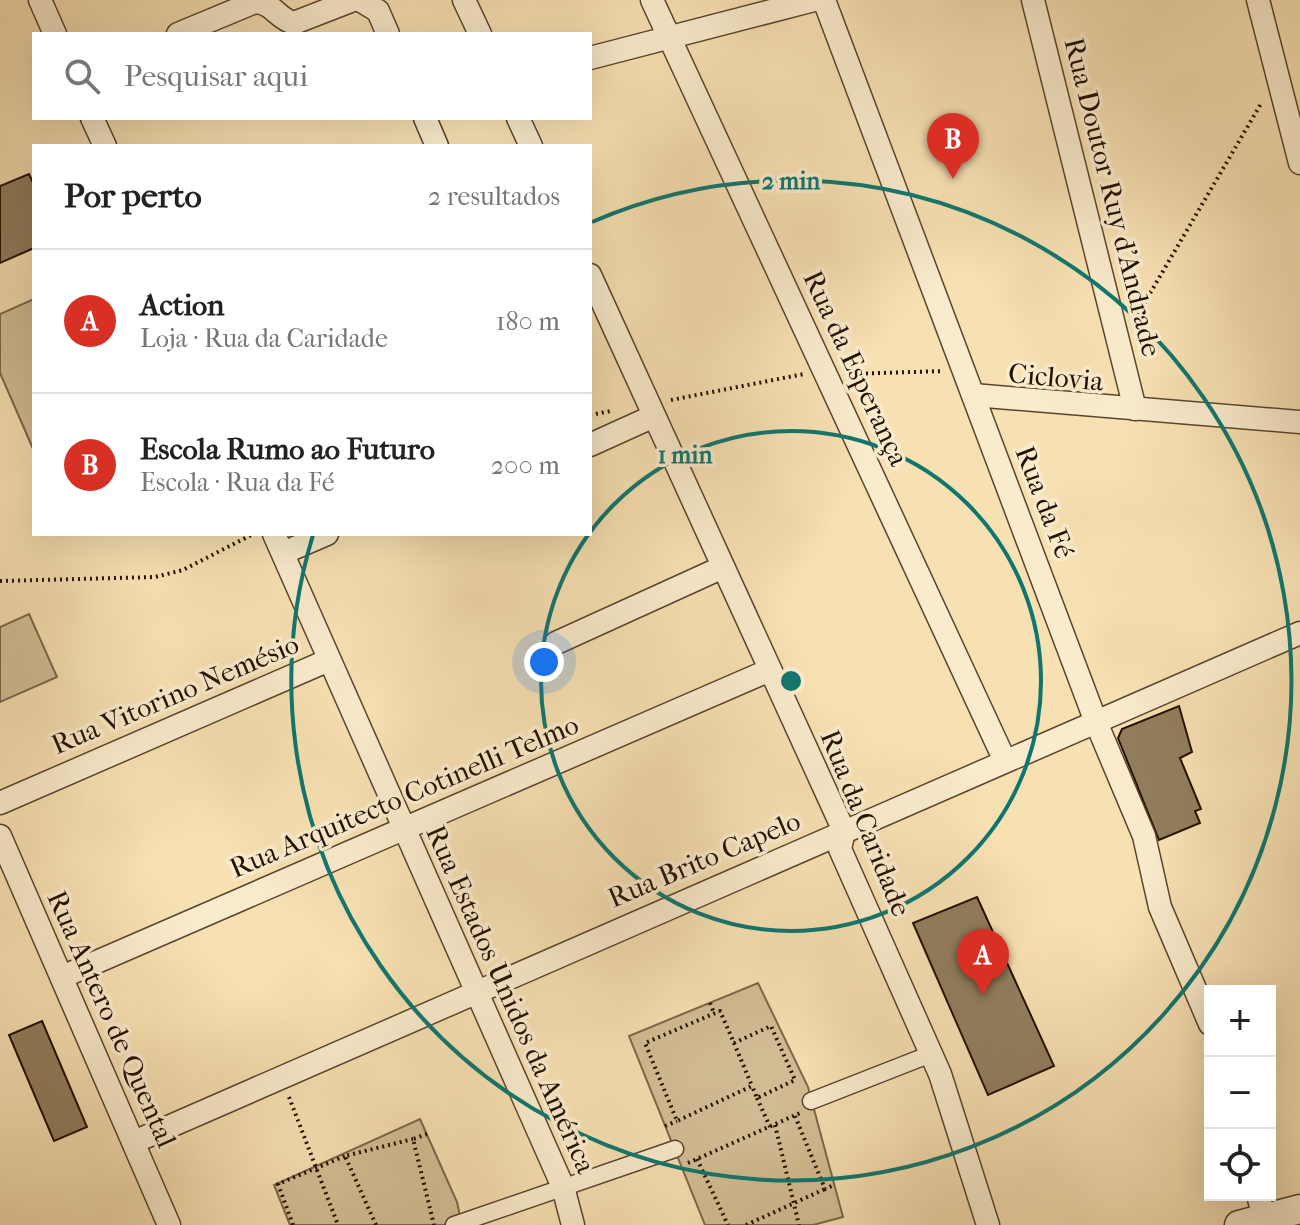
<!DOCTYPE html>
<html lang="pt">
<head>
<meta charset="utf-8">
<style>
  body { margin:0; font-family:"IM FELL French Canon",serif; background:#f6f6f6; color:#222 }
  .controls { position:absolute; right:24px; bottom:24px; display:grid; overflow:hidden; border-radius:0px; box-shadow:0 8px 32px #0002 }
  .controls button { width:72px; height:72px; display:grid; place-items:center; padding:0; border:0; border-bottom:2px solid #e0e0e0; background:#fff; color:#222; font:40px sans-serif }
  .you { position:absolute; left:544px; top:662px; width:28px; height:28px; margin:-20px; border:6px solid #fff; border-radius:50%; background:#1a73e8; box-shadow:0 0 0 12px #1a73e833 }
  .badge { display:grid; place-items:center; width:52px; height:52px; border-radius:50%; background:#d93025; color:#fff; font-size:26px; font-weight:700 }
  .pin { position:absolute; translate:-50% -66px; filter:drop-shadow(0 2px 4px #0008) }
  .pin::after { content:''; position:absolute; top:42px; width:28px; height:24px; background:inherit; clip-path:polygon(0 0,100% 0,50% 100%) }
  .list { margin:0; padding:0; list-style:none }
  h2 { display:flex; justify-content:space-between; align-items:center; height:104px; margin:0; padding:0 32px; font-size:34px }
  h2 small { font-size:26px; font-weight:400; color:#767676 }
  .list li { display:grid; grid-template-columns:52px 1fr auto; gap:24px; align-items:center; box-sizing:border-box; height:144px; padding:0 32px; border-top:2px solid #e0e0e0 }
  .list b { display:block; font-size:30px; white-space:nowrap }
  .list p { margin:0; font-size:26px; white-space:nowrap; color:#767676 }
  .list em { font-size:26px; font-style:normal; color:#767676 }
  .icon { flex:none; width:44px; height:44px; fill:none; stroke:currentColor; stroke-width:2; stroke-linecap:round; stroke-linejoin:round }
  .map { position:relative; flex:none; width:1300px; height:1225px; overflow:hidden }
  .search { position:absolute; background:#fff; box-shadow:0 8px 32px #0002; left:32px; top:32px; width:560px; height:88px; display:flex; align-items:center; gap:20px; box-sizing:border-box; padding:0 28px; border-radius:0px; color:#767676; font-size:30px }
  .panel { position:absolute; background:#fff; box-shadow:0 8px 32px #0002; left:32px; top:144px; width:560px; height:392px; border-radius:0px }
  .map>svg:first-child { display:block }
  .green { fill:#d3bd94; stroke:#7b674a; stroke-width:2 }
  .building { fill:#917d5d; stroke:#231101; stroke-width:2 }
  .lines { fill:none; stroke-linecap:round; stroke-linejoin:round }
  .pedestrian-casing { stroke:#58452d; stroke-width:19 }
  .minor-casing { stroke:#58452d; stroke-width:25 }
  .tertiary-casing { stroke:#58452d; stroke-width:31 }
  .path { stroke:#231101; stroke-width:4; stroke-dasharray:2 4; stroke-linecap:butt }
  .pedestrian { stroke:#faebcd; stroke-width:16 }
  .minor { stroke:#faebcd; stroke-width:22 }
  .tertiary { stroke:#faebcd; stroke-width:28 }
  .ring { fill:none; stroke:#0f766e; stroke-width:4 }
  .labels { text-anchor:middle; dominant-baseline:central; stroke-width:7; stroke-linejoin:round; paint-order:stroke }
  .street-label { font-size:28px; fill:#231101; stroke:#faebcd }
  .centre { fill:#0f766e; stroke:#faebcd; stroke-width:4 }
  .ring-label { font-size:24px; text-anchor:middle; font-weight:bold; fill:#0f766e; stroke:#faebcd; stroke-width:7; stroke-linejoin:round; paint-order:stroke }
</style>
</head>
<body>
<div class="map">
<svg width="1300" height="1225" viewBox="0 0 1300 1225">
  <rect width="100%" height="100%" fill="#f7e0b2"/>
  <filter id="stains"><feTurbulence type="fractalNoise" baseFrequency=".0025" numOctaves="4"/><feColorMatrix values="0 0 0 0 .2 0 0 0 0 .09 0 0 0 0 .02 0 0 0 .5 -.17"/></filter>
  <radialGradient id="worn" r=".72"><stop offset=".6" stop-color="#630" stop-opacity="0"/><stop offset="1" stop-color="#630" stop-opacity=".3"/></radialGradient>
  <g class="green">
    <path d="M34 299V451L0 373V314Z"/>
    <path d="M29 614 57 677 0 702V627Z"/>
    <path d="M758 983 808 1087 843 1217 813 1225H705L629 1036Z"/>
    <path d="M420 1119 457 1202 462 1225H290L274 1185Z"/>
  </g>
  <g class="building">
    <path d="M29 174 34 185V248L0 263V186Z"/>
    <path d="M1179 706 1192 752 1180 758 1201 809 1195 811 1200 823 1159 840 1118 738 1122 729Z"/>
    <path d="M977 897 1054 1066 988 1095 913 923Z"/>
    <path d="M42 1021 87 1127 54 1141 9 1035Z"/>
  </g>
  <g class="lines">
    <defs>
      <g id="pedestrian">
        <path d="M811 1101 931 1054"/>
        <path d="M454 1225 675 1149"/>
      </g>
      <g id="minor">
        <path d="M40 0 55 34"/>
        <path d="M360 0 378 11 388 34"/>
        <path d="M464 0 480 34"/>
        <path d="M652 0 1005 761"/>
        <path d="M824 0 1096 722 1144 836 1160 907 1210 1024"/>
        <path d="M1033 0 1135 409"/>
        <path d="M1258 0 1300 163"/>
        <path d="M178 34 255 2C274 3 277 19 294 23L353 0"/>
        <path d="M590 58 814 0"/>
        <path d="M92 118 105 146"/>
        <path d="M425 118 437 146"/>
        <path d="M518 118 531 146"/>
        <path d="M590 275 844 831 840 849 940 1074 988 1225"/>
        <path d="M973 395 1300 422"/>
        <path d="M590 445 654 416"/>
        <path d="M274 534 563 1187 573 1225"/>
        <path d="M283 553 327 534"/>
        <path d="M556 643 723 567"/>
        <path d="M0 803 329 660"/>
        <path d="M0 836 169 1225"/>
        <path d="M62 977 770 670"/>
        <path d="M134 1142 1300 633"/>
        <path d="M1258 1195 1266 1225"/>
      </g>
      <path id="tertiary" d="M1239 1225 1300 1209"/>
    </defs>
    <use href="#pedestrian" class="pedestrian-casing"/>
    <use href="#minor" class="minor-casing"/>
    <use href="#tertiary" class="tertiary-casing"/>
    <g class="path">
      <path d="M1135 319 1262 102"/>
      <path d="M848 374 944 371"/>
      <path d="M671 400 804 374"/>
      <path d="M590 415 611 411"/>
      <path d="M0 581 155 577 183 570 253 534"/>
      <path d="M710 1003 714 1013"/>
      <path d="M734 1043 752 1086 677 1121 645 1043 720 1011 734 1043 771 1026 795 1080 757 1098 752 1086"/>
      <path d="M289 1097 338 1225"/>
      <path d="M757 1098 770 1127"/>
      <path d="M795 1116 825 1189 834 1185"/>
      <path d="M775 1125 799 1225"/>
      <path d="M665 1126 677 1121"/>
      <path d="M427 1134 413 1139 434 1225"/>
      <path d="M697 1159 728 1225"/>
      <path d="M688 1163 800 1113"/>
      <path d="M293 1225 278 1184 345 1156"/>
      <path d="M376 1225 345 1156 413 1139"/>
      <path d="M746 1225 825 1189"/>
    </g>
    <use href="#pedestrian" class="pedestrian"/>
    <use href="#minor" class="minor"/>
    <use href="#tertiary" class="tertiary"/>
  </g>
  <g class="ring">
    <circle cx="791" cy="681" r="250"/>
    <path d="M592 222A500 500 0 1 1 313 535"/>
  </g>
  <g class="labels">
    <g class="street-label">
      <text transform="translate(1113 197) rotate(76)">Rua Doutor Ruy d'Andrade</text>
      <text transform="translate(856 368) rotate(65)">Rua da Esperança</text>
      <text transform="translate(1056 377) rotate(5)">Ciclovia</text>
      <text transform="translate(1045 502) rotate(69)">Rua da Fé</text>
      <text transform="translate(175 694) rotate(-23)">Rua Vitorino Nemésio</text>
      <text transform="translate(404 796) rotate(-23)">Rua Arquitecto Cotinelli Telmo</text>
      <text transform="translate(866 823) rotate(68)">Rua da Caridade</text>
      <text transform="translate(704 859) rotate(-23)">Rua Brito Capelo</text>
      <text transform="translate(511 999) rotate(66)">Rua Estados Unidos da América</text>
      <text transform="translate(112 1019) rotate(66)">Rua Antero de Quental</text>
    </g>
  </g>
  <circle cx="791" cy="681" r="12" class="centre"/>
  <g class="ring-label">
    <text x="791" y="189">2 min</text>
    <text x="685" y="463">1 min</text>
  </g>
  <rect width="100%" height="100%" filter="url(#stains)"/>
  <rect width="100%" height="100%" fill="url(#worn)"/>
</svg>
<div class="controls">
<button>+</button>
<button>−</button>
<button><svg class="icon" aria-label="locate" viewBox="0 0 24 24"><circle cx="12" cy="12" r="6"/><path d="M12 2v4M12 18v4M2 12h4M18 12h4"/></svg></button>
</div>
<div class="you"></div>
<div class="pin badge" style="left:983px;top:995px">A</div>
<div class="pin badge" style="left:953px;top:179px">B</div>
<div class="search"><svg class="icon" aria-label="search" viewBox="0 0 24 24"><circle cx="10" cy="10" r="6"/><path d="M15 15l6 6"/></svg>Pesquisar aqui</div>
<section class="panel">
<h2>Por perto<small>2 resultados</small></h2>
<ul class="list">
<li><span class="badge">A</span><div><b>Action</b><p>Loja · Rua da Caridade</p></div><em>180 m</em></li>
<li><span class="badge">B</span><div><b>Escola Rumo ao Futuro</b><p>Escola · Rua da Fé</p></div><em>200 m</em></li>
</ul>
</section>
</div>
</body>
</html>
